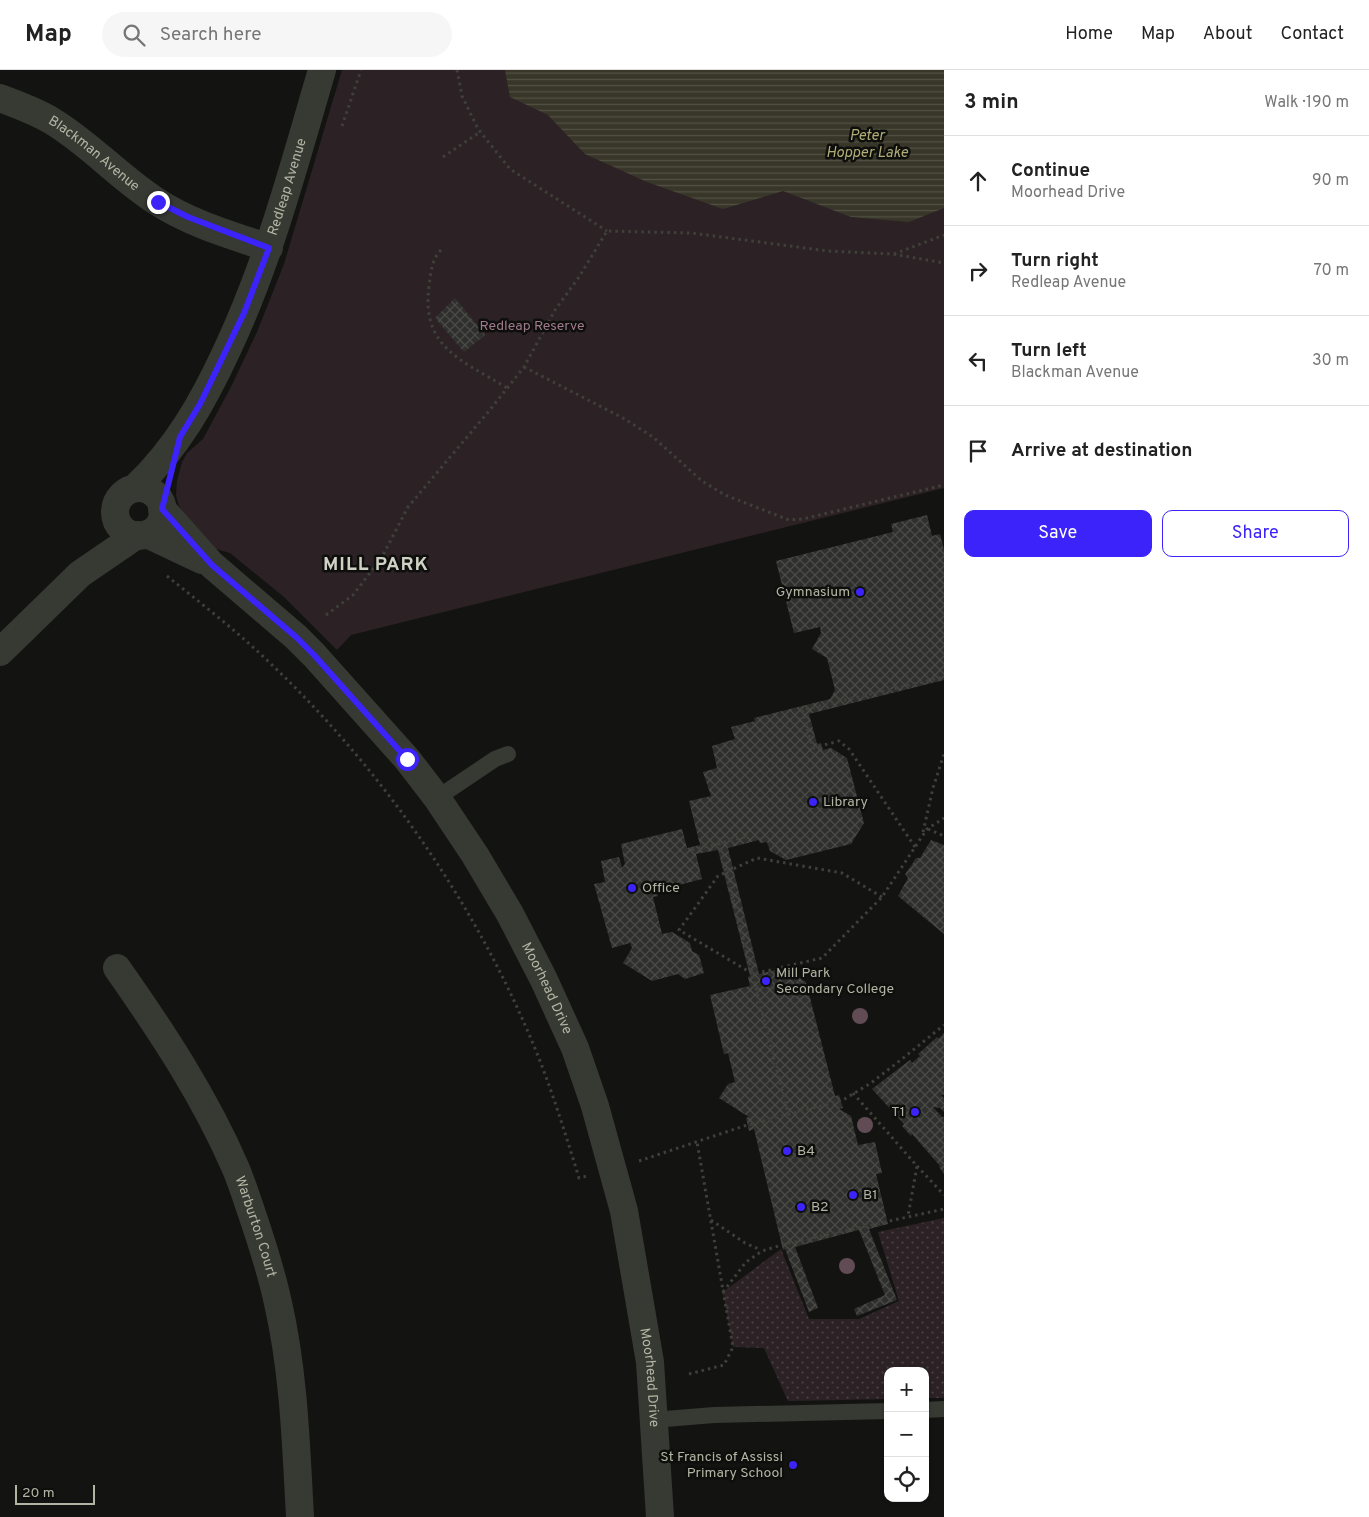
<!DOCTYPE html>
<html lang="en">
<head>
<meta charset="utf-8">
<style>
  body { margin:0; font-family:Overpass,sans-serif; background:#f6f6f6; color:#222 }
  .controls { position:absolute; right:15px; bottom:15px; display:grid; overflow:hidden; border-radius:10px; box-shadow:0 1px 4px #0004 }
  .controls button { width:45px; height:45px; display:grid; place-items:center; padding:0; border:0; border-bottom:1px solid #e0e0e0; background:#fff; color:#222; font:25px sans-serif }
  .scale { position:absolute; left:15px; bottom:12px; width:80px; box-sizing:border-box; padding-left:5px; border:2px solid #b2b5a3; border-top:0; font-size:14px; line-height:18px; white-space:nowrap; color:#b2b5a3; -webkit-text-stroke:4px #0e0f0d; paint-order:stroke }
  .stop { position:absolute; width:15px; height:15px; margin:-11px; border:4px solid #3c23fa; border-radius:50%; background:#fff }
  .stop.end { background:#3c23fa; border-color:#fff; box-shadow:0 1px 5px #0008 }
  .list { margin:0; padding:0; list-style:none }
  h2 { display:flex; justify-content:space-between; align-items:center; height:65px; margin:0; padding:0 20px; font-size:21px }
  h2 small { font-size:16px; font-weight:400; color:#767676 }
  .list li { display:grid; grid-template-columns:32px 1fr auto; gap:15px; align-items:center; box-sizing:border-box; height:90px; padding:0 20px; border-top:1px solid #e0e0e0 }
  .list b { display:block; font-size:19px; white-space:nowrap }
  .list p { margin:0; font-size:16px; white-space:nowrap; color:#767676 }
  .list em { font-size:16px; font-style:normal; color:#767676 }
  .actions { display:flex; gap:10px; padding:15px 20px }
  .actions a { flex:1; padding:11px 0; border:1px solid #3c23fa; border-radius:10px; text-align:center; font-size:18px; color:#3c23fa }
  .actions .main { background:#3c23fa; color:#fff }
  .icon { flex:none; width:28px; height:28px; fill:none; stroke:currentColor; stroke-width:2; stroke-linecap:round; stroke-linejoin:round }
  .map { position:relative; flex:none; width:944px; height:1447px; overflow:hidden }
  header { display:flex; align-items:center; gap:30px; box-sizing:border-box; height:70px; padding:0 25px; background:#fff; border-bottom:1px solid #e0e0e0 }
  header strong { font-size:24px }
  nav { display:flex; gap:28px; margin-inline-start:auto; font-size:18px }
  .search { width:350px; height:45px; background:#f6f6f6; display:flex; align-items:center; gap:12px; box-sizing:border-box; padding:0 18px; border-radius:28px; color:#767676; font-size:19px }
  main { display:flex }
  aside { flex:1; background:#fff }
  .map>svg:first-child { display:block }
  .grass { fill:url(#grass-dots) }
  .park { fill:#2c2226 }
  .water { fill:url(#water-rules) }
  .building { fill:url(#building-cross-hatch) }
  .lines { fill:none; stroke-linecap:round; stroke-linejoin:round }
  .path { stroke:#3f4039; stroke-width:3; stroke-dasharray:2.5 4; stroke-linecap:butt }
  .service { stroke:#373933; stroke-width:16 }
  .minor { stroke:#373933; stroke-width:28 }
  .tertiary { stroke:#373933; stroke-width:28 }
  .tree { fill:#614c56 }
  .route { stroke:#3c23fa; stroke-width:6 }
  .poi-dot { fill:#3c23fa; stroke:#0e0f0d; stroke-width:2 }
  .labels { text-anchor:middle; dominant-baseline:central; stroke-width:5; stroke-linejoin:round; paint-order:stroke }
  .street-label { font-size:14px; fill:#b2b5a3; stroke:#0e0f0d }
  .park-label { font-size:14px; fill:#a1798d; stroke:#0e0f0d }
  .poi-label { font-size:14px; fill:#b2b5a3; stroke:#0e0f0d; text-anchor:start }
  .water-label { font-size:15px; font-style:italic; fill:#b2ad77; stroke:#0e0f0d }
  .district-label { font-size:19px; font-weight:bold; letter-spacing:1px; fill:#cfd1c4; stroke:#0e0f0d }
</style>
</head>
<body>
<header>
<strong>Map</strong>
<div class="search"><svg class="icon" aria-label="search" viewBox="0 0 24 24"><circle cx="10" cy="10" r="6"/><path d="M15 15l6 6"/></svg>Search here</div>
<nav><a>Home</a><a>Map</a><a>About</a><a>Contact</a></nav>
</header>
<main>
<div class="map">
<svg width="944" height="1447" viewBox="0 0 944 1447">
  <defs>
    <pattern id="grass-dots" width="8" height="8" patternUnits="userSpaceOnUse" patternTransform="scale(1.25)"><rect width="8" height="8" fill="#2c2226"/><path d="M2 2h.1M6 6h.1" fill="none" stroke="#484042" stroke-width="1.8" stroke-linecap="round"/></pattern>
    <pattern id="water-rules" width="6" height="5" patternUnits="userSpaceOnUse" patternTransform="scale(1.25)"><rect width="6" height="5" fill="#383628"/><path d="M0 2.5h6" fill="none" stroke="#525144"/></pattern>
    <pattern id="building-cross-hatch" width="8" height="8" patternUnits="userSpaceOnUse" patternTransform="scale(1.25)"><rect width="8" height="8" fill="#2f302d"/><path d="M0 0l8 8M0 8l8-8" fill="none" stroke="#4b4c48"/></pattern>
  </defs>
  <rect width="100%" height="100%" fill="#131412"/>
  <path class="grass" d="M944 1148V1328H925V1301H888V1329L788 1331 764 1278 733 1277 723 1222 781 1179 809 1249H859L899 1231 878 1162Z"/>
  <path class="park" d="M342 0H944V418L351 565 337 580 284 527 230 483 216 479 210 475 188 451 179 436 176 425 177 411 182 392 187 383 203 369 231 317 257 262 284 194Z"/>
  <path class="water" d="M505 0H944V138L909 152 851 147 783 121 723 139 647 112 585 84 548 45 510 27Z"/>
  <g class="building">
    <path d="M455 228 485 265 464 282 435 248Z"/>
    <path d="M927 445 932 466 940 464 944 480V610L809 644 817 674 821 673 823 680 831 678 847 688 864 753 851 774 786 790 770 781 767 772 760 773 759 770 728 778 759 904 791 896 794 904 806 912 835 1026 839 1025 843 1038 839 1039 851 1046 858 1075 875 1072 882 1103 876 1104 888 1154 869 1159 897 1230 857 1246 854 1239 885 1225 859 1160 795 1177 818 1238 809 1242 785 1179 783 1180 754 1059 749 1061 746 1048 749 1047 719 1028 728 1014 735 1012 728 983 724 984 710 925 750 916 748 907 750 906 718 780 696 784 702 809 656 821 658 826 653 827 662 864 672 862 690 873 692 881 699 885 704 903 685 909 678 904 652 911 623 893 632 878 630 873 612 878 594 814 605 812 601 791 619 787 622 798 625 794 621 774 682 759 687 778 700 775 689 731 711 726 703 702 717 698 712 676 735 669 731 657 755 651 754 648 830 629 835 620 827 588 812 579 821 563 820 557 794 563 776 491 893 462 891 454Z"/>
    <path d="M931 770 944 775V864L898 826 908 808 905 804 911 796 916 788H920Z"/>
    <path d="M944 963V1025H941L944 1028V1042L940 1038 933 1037 942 1047H944V1104L939 1097 940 1096 912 1064 911 1066 902 1056 904 1054 872 1019 910 990 912 993 920 986 918 984 937 967 938 969Z"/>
  </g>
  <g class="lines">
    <g class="path">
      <path d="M457 0 462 26 478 59 510 99 607 161"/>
      <path d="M342 56 361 0"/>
      <path d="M443 87 480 62"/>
      <path d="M441 180C431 190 431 203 429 216 421 278 462 290 507 318"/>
      <path d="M894 184 944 165"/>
      <path d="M524 297 623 348 653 367 702 411 725 425 789 450 803 449 944 415"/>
      <path d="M167 506C193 527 220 548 245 570 363 675 462 811 525 955 547 1004 563 1056 579 1108L587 1106"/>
      <path d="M326 545 353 525 382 487 408 437 489 341 524 297 555 240 579 207 607 161 691 163 828 181 893 184 944 193"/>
      <path d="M928 759 944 766"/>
      <path d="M923 762 933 718 944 684"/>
      <path d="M719 773 788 1044"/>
      <path d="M915 777 849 679 839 671 813 678 802 640 944 607"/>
      <path d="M692 780 749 766"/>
      <path d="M882 827 842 803 757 788 718 806 679 860 753 904 822 888 882 827 927 759 944 748"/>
      <path d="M853 1023 917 1096 908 1146"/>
      <path d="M639 1091 744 1056 843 1030 871 1013 902 989 944 955"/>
      <path d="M917 1096 944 1125"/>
      <path d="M711 1150 745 1173 761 1180"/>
      <path d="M723 1222 746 1192 762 1181 785 1174 944 1139"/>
      <path d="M689 1304 724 1295 733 1277 697 1072"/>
    </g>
    <g class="service">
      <path d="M437 728 495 689 508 684"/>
      <path d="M925 1340 944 1339"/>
      <path d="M653 1350 714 1345 888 1341"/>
    </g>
    <g class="minor">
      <path id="s1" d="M0 28C18 35 36 41 52 51 90 74 119 107 156 131 189 153 231 165 269 178"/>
      <path id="s2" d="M162 439 212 495 296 567 314 585 407 689 437 728 475 785 510 844 544 910 575 978 595 1036 624 1141 650 1292 660 1447"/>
      <path d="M147 464 202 490"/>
      <path id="s3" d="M117 898C162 962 205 1027 236 1099 241 1111 245 1123 249 1135 260 1167 271 1200 278 1233 294 1303 296 1375 300 1447"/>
    </g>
    <g class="tertiary">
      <path id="s4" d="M135 418C177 378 203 332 227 280 269 191 294 95 322 0"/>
      <circle cx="139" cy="442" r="24"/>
      <path d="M0 582 80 504 137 465"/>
    </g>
  </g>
  <g class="tree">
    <circle cx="860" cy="946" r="8"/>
    <circle cx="865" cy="1055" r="8"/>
    <circle cx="847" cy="1196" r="8"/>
  </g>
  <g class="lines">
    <path class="route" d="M158 132 188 147 269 178 244 243 200 334 180 367 162 439 212 495 296 567 314 585 407 689"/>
  </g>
  <g class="poi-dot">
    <circle cx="860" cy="522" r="5"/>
    <circle cx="813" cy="732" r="5"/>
    <circle cx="632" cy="818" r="5"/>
    <circle cx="766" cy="911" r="5"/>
    <circle cx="915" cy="1042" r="5"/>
    <circle cx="787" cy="1081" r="5"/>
    <circle cx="853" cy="1125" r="5"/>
    <circle cx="801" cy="1137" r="5"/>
    <circle cx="793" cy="1395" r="5"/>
  </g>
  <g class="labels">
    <g class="street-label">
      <text stroke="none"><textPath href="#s1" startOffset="110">Blackman Avenue</textPath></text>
      <text stroke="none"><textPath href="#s4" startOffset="341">Redleap Avenue</textPath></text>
      <text stroke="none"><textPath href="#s2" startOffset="620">Moorhead Drive</textPath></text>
      <text stroke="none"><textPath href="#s3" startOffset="295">Warburton Court</textPath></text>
      <text stroke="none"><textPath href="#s2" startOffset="1025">Moorhead Drive</textPath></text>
    </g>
    <g class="park-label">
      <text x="532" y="256">Redleap Reserve</text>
    </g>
    <g class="poi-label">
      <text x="850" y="522" text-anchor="end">Gymnasium</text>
      <text x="823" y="732">Library</text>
      <text x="642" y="818">Office</text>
      <text x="776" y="903">Mill Park<tspan x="776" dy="16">Secondary College</tspan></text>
      <text x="905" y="1042" text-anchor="end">T1</text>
      <text x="797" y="1081">B4</text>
      <text x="863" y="1125">B1</text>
      <text x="811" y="1137">B2</text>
      <text x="783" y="1387" text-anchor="end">St Francis of Assissi<tspan x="783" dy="16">Primary School</tspan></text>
    </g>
    <g class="water-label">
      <text x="867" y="66">Peter<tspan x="867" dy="17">Hopper Lake</tspan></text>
    </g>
    <g class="district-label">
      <text x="376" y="495">MILL PARK</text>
    </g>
  </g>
</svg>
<div class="controls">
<button>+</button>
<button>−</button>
<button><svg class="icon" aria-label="locate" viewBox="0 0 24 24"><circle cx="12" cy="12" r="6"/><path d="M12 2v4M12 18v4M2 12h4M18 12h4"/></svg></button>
</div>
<div class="scale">20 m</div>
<div class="stop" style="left:407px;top:689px"></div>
<div class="stop end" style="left:158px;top:132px"></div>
</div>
<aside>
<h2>3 min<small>Walk · 190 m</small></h2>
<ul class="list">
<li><svg class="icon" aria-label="ahead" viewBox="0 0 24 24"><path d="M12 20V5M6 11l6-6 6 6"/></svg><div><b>Continue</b><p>Moorhead Drive</p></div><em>90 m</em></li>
<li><svg class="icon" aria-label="right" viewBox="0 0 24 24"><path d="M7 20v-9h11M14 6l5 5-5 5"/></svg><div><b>Turn right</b><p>Redleap Avenue</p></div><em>70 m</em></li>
<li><svg class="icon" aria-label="left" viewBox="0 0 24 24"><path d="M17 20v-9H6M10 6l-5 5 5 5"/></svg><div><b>Turn left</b><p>Blackman Avenue</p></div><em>30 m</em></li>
<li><svg class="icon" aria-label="arrive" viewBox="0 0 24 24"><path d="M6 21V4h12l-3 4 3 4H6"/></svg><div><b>Arrive at destination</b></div></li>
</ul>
<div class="actions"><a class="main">Save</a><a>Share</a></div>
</aside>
</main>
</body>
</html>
